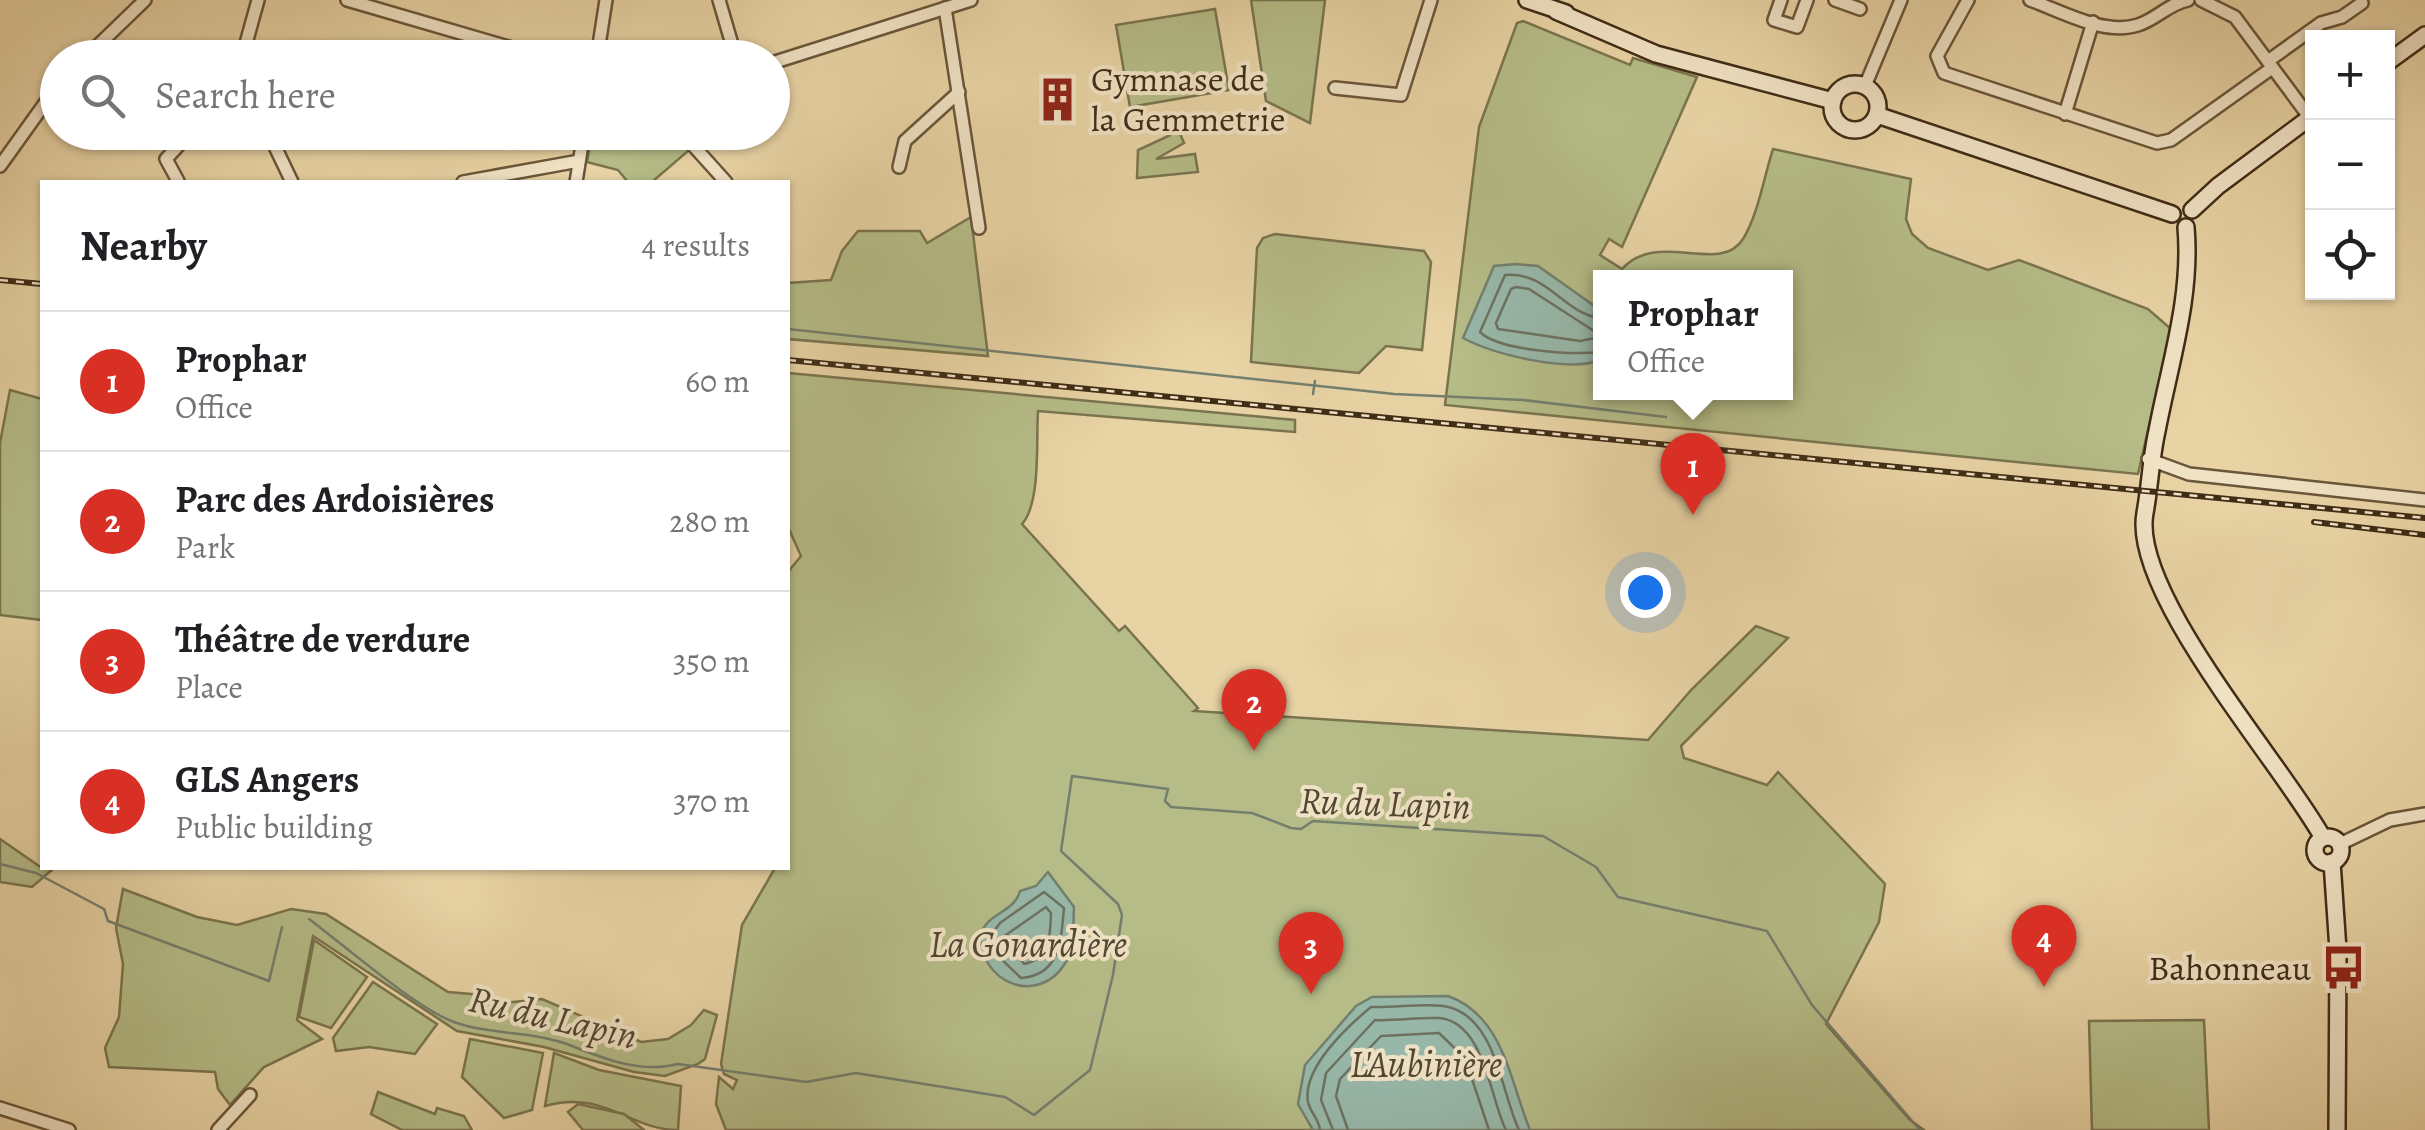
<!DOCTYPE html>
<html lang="en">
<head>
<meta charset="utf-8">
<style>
  body { margin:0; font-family:Alegreya,serif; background:#f6f6f6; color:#202124 }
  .controls { position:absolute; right:30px; top:30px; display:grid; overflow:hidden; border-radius:0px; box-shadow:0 2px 8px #0004 }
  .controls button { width:90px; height:90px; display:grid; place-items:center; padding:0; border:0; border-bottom:2px solid #e0e0e0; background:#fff; color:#202124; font:50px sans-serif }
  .you { position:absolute; left:1645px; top:592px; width:35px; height:35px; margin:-25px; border:8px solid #fff; border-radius:50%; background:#1a73e8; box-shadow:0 0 0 15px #1a73e833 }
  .badge { display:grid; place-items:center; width:65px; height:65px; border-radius:50%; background:#d93025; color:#fff; font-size:32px; font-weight:700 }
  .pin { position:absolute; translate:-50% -82px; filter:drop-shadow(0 2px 5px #0008) }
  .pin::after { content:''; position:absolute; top:52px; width:35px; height:30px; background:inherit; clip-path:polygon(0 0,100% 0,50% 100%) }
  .popup { position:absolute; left:1593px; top:270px; width:200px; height:130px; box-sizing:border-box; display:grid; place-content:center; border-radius:0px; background:#fff; filter:drop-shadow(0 2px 8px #0005); font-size:32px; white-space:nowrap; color:#757577 }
  .popup b { font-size:38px; color:#202124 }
  .popup::after { content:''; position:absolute; left:50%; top:100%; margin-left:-20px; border:20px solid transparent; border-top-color:#fff }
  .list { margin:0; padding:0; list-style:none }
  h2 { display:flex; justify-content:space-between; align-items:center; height:130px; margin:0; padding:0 40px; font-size:42px }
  h2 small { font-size:32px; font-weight:400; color:#757577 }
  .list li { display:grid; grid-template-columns:65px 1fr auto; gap:30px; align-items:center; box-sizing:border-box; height:140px; padding:0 40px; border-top:2px solid #e0e0e0 }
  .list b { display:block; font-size:38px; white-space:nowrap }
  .list p { margin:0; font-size:32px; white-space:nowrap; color:#757577 }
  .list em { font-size:32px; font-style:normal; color:#757577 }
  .icon { flex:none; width:55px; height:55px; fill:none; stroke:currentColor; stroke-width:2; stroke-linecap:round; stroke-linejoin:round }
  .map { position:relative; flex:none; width:2425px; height:1130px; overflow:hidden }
  .search { position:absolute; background:#fff; box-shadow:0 2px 8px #0004; left:40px; top:40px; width:750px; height:110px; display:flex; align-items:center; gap:25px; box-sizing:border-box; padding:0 35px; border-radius:55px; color:#757577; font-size:38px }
  .panel { position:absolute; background:#fff; box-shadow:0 2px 8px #0004; left:40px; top:180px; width:750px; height:690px; border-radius:0px }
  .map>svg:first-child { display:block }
  .green { fill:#b5bc87; stroke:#7a744e; stroke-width:2.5; fill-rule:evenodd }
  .water { fill:#97b7a9; stroke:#747f6e; stroke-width:2.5 }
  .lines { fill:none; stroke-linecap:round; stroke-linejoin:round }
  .shore { stroke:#6c7260; stroke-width:2.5 }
  .stream { stroke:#747f6e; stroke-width:2.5 }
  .street-casing { stroke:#6a563a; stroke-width:16 }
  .secondary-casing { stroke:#402c16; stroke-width:20 }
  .street { stroke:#f0e2c4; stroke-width:11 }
  .secondary { stroke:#f0e2c4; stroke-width:15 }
  .rail-casing { stroke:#402c16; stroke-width:6 }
  .rail { stroke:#f0e2c4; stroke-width:2.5; stroke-dasharray:8; stroke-linecap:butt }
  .labels { text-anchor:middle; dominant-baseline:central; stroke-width:8; stroke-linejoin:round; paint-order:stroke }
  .poi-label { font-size:35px; fill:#402c16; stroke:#f0e2c4; text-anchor:start }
  .water-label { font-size:38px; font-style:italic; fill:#514833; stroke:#f0e2c4 }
</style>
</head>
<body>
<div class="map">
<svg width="2425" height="1130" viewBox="0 0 2425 1130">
  <rect width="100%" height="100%" fill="#e8d3a4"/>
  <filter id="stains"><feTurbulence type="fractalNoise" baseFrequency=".002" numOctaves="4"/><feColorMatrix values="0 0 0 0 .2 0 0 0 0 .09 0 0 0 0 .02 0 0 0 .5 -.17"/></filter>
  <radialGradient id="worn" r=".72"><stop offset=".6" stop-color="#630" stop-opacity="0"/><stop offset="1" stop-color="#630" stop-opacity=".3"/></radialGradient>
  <g class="green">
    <path d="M1251 0H1325L1310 123 1266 101Z"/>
    <path d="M1215 9 1229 90 1130 107 1116 25Z"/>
    <path d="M1523 21 1630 65 1633 58 1697 77 1622 247 1609 239 1600 255 1622 269C1658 229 1720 276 1743 239 1758 215 1764 177 1773 149L1911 179 1906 219 1912 234 1928 248 1988 270 2019 260 2148 309 2171 329 2138 474 1445 405 1479 127 1517 23ZM1600 278H1786V392H1600Z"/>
    <path d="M1179 131 1184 143 1156 159 1195 154 1198 172 1137 178 1138 150Z"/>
    <path d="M592 133H671L688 151 652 182H628L618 170 587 162Z"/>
    <path d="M971 217 988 356 788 339V283L831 280 842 251 858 231H920L927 243Z"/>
    <path d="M1275 234 1424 251 1431 262 1422 350 1386 346 1359 373 1251 362 1257 248 1263 238Z"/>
    <path d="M788 373 1295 420V432L1038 411C1036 441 1041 503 1022 524L1119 631 1125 626 1198 708 1194 711 1648 740 1691 690 1756 626 1788 638 1681 746 1684 758 1767 785 1778 772 1885 884 1879 922 1826 1024 1910 1120 1924 1130H726L716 1104 719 1077 733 1089 737 1080 724 1074 721 1064 742 925 775 868H788V572L801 556 788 527Z"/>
    <path d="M10 390 42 399V620L0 615V443Z"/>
    <path d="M0 839 42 868 53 869 32 887 0 882Z"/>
    <path d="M123 889 197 917 237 925 291 909 326 914 448 992 483 995 502 1003 542 999 641 1042 668 1039 691 1025 704 1010 717 1015 705 1059 698 1064 665 1076 634 1072 544 1047 457 1031 313 936 297 1020 322 1039 264 1067 230 1105 218 1089 215 1072 109 1067 105 1048 119 1017 123 964 116 928Z"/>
    <path d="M314 940 367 977 331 1028 299 1017Z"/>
    <path d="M373 982 437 1024 415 1054 369 1047 336 1051 333 1038Z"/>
    <path d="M2204 1020 2209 1130H2092L2089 1021Z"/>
    <path d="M470 1039 543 1053 532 1110 504 1118 462 1077Z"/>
    <path d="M554 1053 599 1070 681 1086 678 1130C629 1130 604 1089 545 1106Z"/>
    <path d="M378 1092 435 1114 437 1108 464 1116 472 1130H402L371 1114Z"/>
    <path d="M578 1104 624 1114 644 1130H583L568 1112Z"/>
  </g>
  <g class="water">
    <path d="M1516 264 1538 266 1600 310V360C1568 373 1493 354 1463 338L1494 266Z"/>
    <path d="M1048 872 1074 907C1073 925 1075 946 1066 962 1038 1009 977 981 981 933 989 912 1015 912 1020 891L1036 886Z"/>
    <path d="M1448 996C1504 1016 1510 1082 1530 1130H1313L1298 1104 1305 1065 1356 1006 1372 997Z"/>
  </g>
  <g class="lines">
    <g class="shore">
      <path d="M1516 287 1529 289 1594 331 1595 338 1580 341 1498 329 1496 323 1511 289Z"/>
      <path d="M1600 318C1563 313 1547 271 1505 275L1480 332C1499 351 1573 355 1600 352"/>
      <path d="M1044 892 1064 908C1061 939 1061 975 1021 978L995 953 991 935 1000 923Z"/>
      <path d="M1046 907 1051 913C1050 937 1051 958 1024 964L1003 937Z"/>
      <path d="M1320 1130C1319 1119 1310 1112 1308 1102 1302 1068 1348 1026 1371 1007 1395 1008 1421 1003 1443 1006 1496 1013 1501 1093 1519 1130"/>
      <path d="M1333 1130 1321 1100 1326 1073 1375 1020C1396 1021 1419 1017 1439 1018 1485 1022 1490 1099 1506 1130"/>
      <path d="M1348 1130 1336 1096 1340 1079 1381 1036 1439 1033 1465 1058 1489 1130"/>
    </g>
    <g class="stream">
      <path d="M788 329 1394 394 1523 400 1666 417"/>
      <path d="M1313 394 1315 381"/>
      <path d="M0 864 36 873 104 909 108 921 269 981 282 927"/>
      <path d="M309 919C345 946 416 1008 454 1022 490 1035 531 1031 567 1044 602 1058 640 1074 678 1064L806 1082 856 1073 1005 1097 1034 1115 1090 1070 1113 975 1122 915 1118 904 1061 851 1072 776 1168 789 1165 801 1171 807 1252 813 1291 828 1301 829 1313 821 1543 836 1596 867 1618 897 1767 931 1812 1005 1920 1130"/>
    </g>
    <defs>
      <g id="street">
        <path d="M347 0 546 58"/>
        <path d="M719 0 736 58"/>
        <path d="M1781 0 1774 20 1797 27 1807 0"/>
        <path d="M1835 0 1860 9"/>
        <path d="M1968 0 1937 56 1944 73 2157 143 2171 140 2272 68"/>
        <path d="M2030 0C2061 11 2104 36 2138 25 2157 19 2168 4 2188 0"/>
        <path d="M2201 0 2235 17 2310 118"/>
        <path d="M945 8 979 228"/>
        <path d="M85 58 145 0"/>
        <path d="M242 58 258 0"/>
        <path d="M597 58 606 0"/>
        <path d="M2268 61 2321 23 2342 17 2362 3"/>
        <path d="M772 63 971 0"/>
        <path d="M1865 86 1901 0"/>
        <path d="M1335 88 1401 95 1431 0"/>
        <path d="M2065 114 2093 22"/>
        <path d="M268 132 292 182"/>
        <path d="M681 132 726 182"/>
        <path d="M0 166 58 85"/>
        <path d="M899 167 905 141 959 92"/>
        <path d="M178 181 166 159 191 132"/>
        <path d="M463 182 579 161"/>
        <path d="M576 182 584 132"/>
        <path d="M2148 459 2189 474 2425 500"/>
        <path d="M2340 844 2390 820 2425 814"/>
        <path d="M0 1108 69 1130"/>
        <path d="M218 1130 250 1095"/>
      </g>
      <g id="secondary">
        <path d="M1527 0 1566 13"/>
        <path d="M1556 11 1656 54 1833 101"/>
        <path d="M2388 62 2425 35"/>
        <circle cx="1855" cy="107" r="23"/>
        <path d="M1877 115 2172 214"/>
        <path d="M2192 210 2218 186 2312 116"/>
        <path d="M2186 227C2192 298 2170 362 2157 431 2151 457 2150 486 2145 513 2130 593 2283 765 2323 838"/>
        <circle cx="2328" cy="850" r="13"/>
        <path d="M2332 862 2338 950 2337 1130"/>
      </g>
    </defs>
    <use href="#street" class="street-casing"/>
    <use href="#secondary" class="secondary-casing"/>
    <use href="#street" class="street"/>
    <use href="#secondary" class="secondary"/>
    <defs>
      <g id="rail">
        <path d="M0 280 42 284"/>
        <path d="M788 360 2425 518"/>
        <path d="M2314 522 2425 535"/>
      </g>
    </defs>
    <use href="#rail" class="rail-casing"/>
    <use href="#rail" class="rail"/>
  </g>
  <defs>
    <symbol id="building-bare" viewBox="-9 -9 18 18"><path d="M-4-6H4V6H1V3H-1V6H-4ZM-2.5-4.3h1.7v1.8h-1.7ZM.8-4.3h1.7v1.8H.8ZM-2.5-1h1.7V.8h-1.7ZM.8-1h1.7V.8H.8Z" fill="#8f2418" stroke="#f0e2c4" stroke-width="2.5" paint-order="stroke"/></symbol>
    <symbol id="bus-bare" viewBox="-9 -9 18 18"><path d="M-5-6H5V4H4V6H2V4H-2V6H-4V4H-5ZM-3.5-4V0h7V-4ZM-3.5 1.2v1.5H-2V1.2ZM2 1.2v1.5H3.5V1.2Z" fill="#8f2418" stroke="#f0e2c4" stroke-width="2.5" paint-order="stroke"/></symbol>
  </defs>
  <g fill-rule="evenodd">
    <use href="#building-bare" x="1026" y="68" width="63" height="63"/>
    <use href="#bus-bare" x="2312" y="936" width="63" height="63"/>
  </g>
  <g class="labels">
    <g class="poi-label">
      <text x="1091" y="79">Gymnase de<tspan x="1091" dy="40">la Gemmetrie</tspan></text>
      <text x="2311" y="968" text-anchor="end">Bahonneau</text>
    </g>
    <g class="water-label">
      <text transform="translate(1385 803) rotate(2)">Ru du Lapin</text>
      <text x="1028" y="944">La Gonardière</text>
      <text transform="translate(553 1017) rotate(13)">Ru du Lapin</text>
      <text x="1426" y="1064">L'Aubinière</text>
    </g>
  </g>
  <rect width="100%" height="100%" filter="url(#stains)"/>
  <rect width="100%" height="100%" fill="url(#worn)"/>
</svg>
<div class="controls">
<button>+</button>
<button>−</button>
<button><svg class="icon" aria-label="locate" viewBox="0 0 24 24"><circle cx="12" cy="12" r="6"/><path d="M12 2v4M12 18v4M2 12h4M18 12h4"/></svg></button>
</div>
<div class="you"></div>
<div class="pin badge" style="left:1693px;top:515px">1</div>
<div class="popup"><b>Prophar</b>Office</div>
<div class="pin badge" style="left:1254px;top:751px">2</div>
<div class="pin badge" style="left:1311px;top:994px">3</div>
<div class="pin badge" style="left:2044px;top:987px">4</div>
<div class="search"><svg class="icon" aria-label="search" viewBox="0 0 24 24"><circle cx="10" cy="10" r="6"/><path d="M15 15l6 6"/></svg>Search here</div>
<section class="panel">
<h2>Nearby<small>4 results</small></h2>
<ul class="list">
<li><span class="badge">1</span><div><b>Prophar</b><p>Office</p></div><em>60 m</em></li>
<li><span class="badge">2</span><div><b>Parc des Ardoisières</b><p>Park</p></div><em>280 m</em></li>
<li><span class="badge">3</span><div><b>Théâtre de verdure</b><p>Place</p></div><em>350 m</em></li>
<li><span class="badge">4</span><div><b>GLS Angers</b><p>Public building</p></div><em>370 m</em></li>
</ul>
</section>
</div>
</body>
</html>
